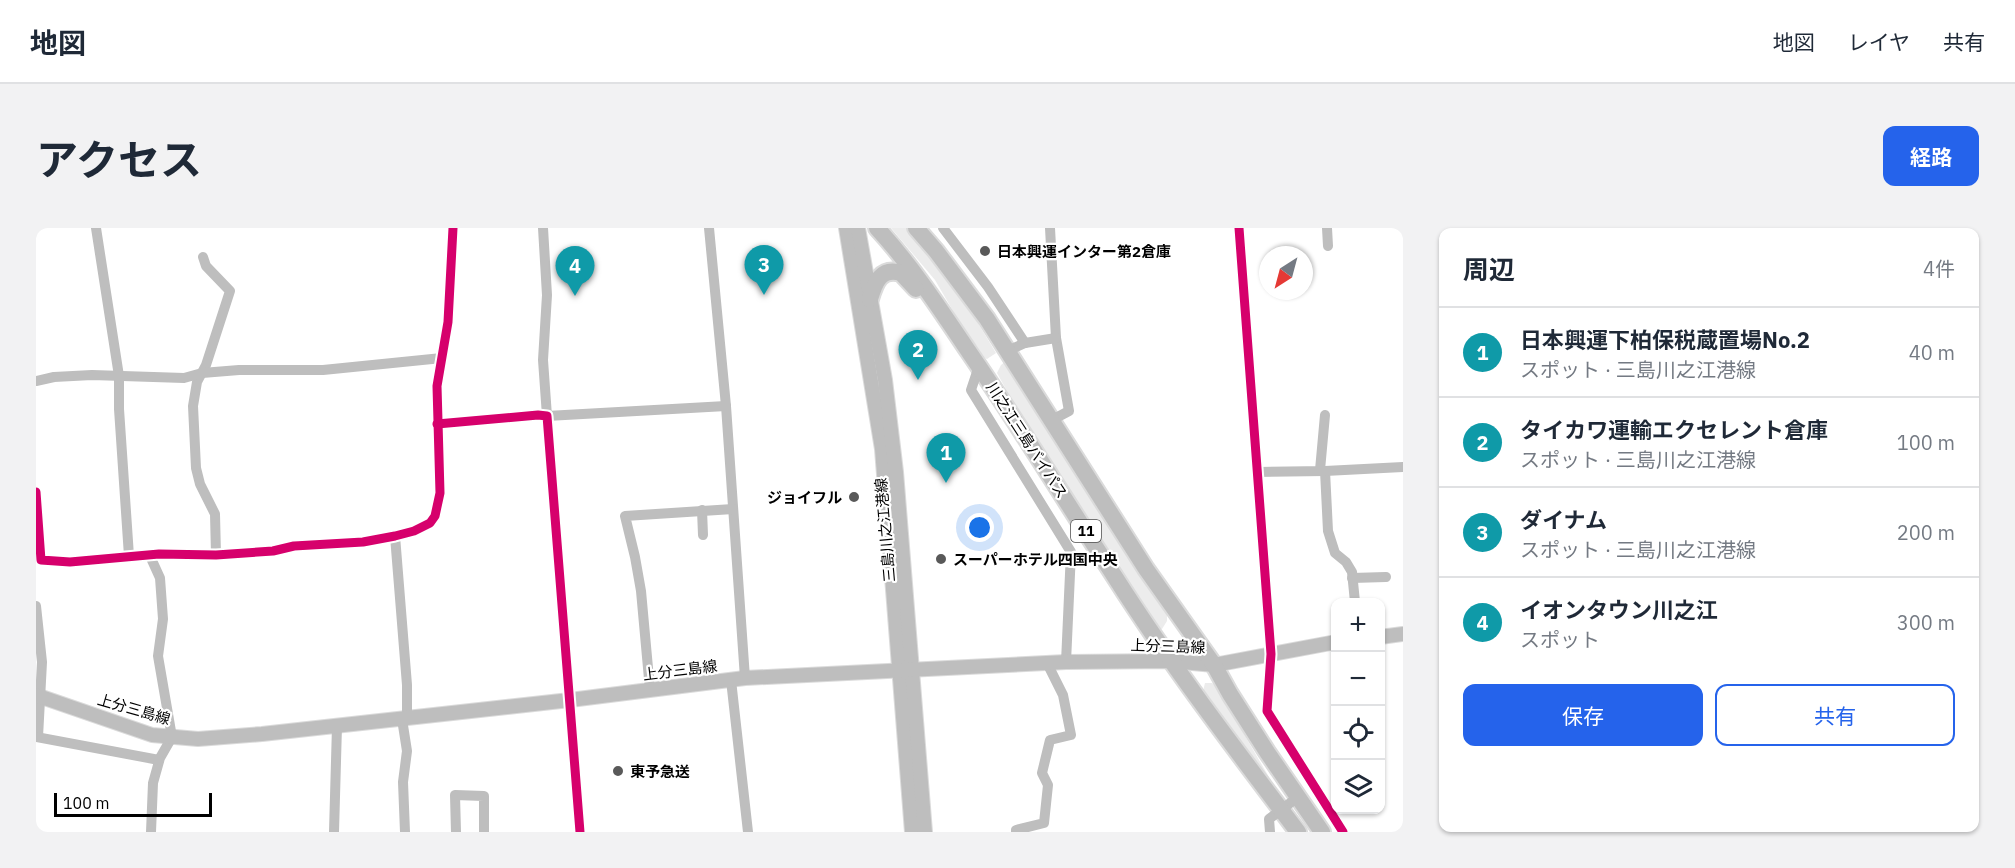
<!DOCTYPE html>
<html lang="ja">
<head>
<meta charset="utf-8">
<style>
  body { margin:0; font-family:"IBM Plex Sans","Noto Sans JP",sans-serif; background:#f2f2f3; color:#1f2937 }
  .controls { position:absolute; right:18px; bottom:18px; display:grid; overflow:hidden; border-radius:12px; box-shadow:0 2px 4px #0004 }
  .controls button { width:54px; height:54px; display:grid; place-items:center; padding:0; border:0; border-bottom:2px solid #e0e1e3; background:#fff; color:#1f2937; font:30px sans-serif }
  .compass { position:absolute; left:1223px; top:18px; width:54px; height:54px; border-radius:50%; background:#fff; box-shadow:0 2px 4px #0004; rotate:216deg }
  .scale { position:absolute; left:18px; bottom:15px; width:158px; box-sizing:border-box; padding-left:6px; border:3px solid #000; border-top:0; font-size:16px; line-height:21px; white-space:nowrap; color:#000; -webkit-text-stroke:4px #fff; paint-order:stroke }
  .you { position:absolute; left:944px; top:300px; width:21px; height:21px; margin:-15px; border:4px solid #fff; border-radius:50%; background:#1a73e8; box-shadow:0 0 0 9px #1a73e833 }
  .badge { display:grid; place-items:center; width:39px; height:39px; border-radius:50%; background:#2563eb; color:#fff; font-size:20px; font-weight:700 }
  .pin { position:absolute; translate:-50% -50px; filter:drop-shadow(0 2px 3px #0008) }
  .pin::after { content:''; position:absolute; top:32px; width:21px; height:18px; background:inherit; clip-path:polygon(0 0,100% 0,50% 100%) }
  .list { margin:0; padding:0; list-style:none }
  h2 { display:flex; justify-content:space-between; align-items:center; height:78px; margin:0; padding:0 24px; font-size:26px }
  h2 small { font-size:20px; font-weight:400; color:#747a83 }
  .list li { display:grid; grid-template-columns:39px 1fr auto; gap:18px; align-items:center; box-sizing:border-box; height:90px; padding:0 24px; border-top:2px solid #e0e1e3 }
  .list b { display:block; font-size:22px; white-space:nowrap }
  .list p { margin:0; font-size:20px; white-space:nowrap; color:#747a83 }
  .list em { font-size:20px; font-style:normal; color:#747a83 }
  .actions { display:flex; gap:12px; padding:18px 24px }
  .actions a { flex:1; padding:14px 0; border:2px solid #2563eb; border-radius:12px; text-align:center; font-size:21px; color:#2563eb }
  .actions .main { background:#2563eb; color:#fff }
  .icon { flex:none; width:33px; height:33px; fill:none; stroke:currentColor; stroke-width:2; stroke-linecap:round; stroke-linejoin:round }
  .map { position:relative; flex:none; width:1367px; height:604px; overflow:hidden; border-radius:12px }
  header { display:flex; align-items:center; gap:36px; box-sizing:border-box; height:84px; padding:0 30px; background:#fff; border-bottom:2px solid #e0e1e3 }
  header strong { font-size:28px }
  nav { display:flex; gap:33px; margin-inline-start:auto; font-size:21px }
  .intro { display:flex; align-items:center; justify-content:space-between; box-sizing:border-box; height:144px; padding:0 36px }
  h1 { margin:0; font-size:42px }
  .button { padding:15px 27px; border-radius:12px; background:#2563eb; color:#fff; font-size:21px; font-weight:700 }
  main { display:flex; gap:36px; padding:0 36px }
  aside { flex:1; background:#fff; border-radius:12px; box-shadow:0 2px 4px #0004 }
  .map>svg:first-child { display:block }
  .green { fill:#ececec }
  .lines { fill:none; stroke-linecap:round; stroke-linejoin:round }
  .major-casing { stroke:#dbdbdb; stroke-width:16 }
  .highway-casing { stroke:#dbdbdb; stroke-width:20 }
  .minor { stroke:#bebebe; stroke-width:10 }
  .major { stroke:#bebebe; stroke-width:14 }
  .highway { stroke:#bebebe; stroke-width:16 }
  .cycleway-casing { stroke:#fff; stroke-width:13 }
  .cycleway { stroke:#d6006c; stroke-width:9 }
  .poi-dot { fill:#595959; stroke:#fff; stroke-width:2 }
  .labels { text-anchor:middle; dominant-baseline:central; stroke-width:4.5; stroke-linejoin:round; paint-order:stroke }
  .shield { fill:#fff; stroke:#4c4c4c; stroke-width:1.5 }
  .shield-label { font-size:14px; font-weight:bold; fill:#000 }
  .poi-label { font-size:15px; font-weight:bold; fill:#000; stroke:#fff; text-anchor:start }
  .street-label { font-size:15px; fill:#000; stroke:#fff }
</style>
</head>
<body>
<header>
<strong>地図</strong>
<nav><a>地図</a><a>レイヤ</a><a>共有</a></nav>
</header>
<div class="intro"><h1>アクセス</h1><a class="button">経路</a></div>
<main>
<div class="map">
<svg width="1367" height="604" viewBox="0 0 1367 604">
  <rect width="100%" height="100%" fill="#fff"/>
  <g class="green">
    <path d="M855 0H870L904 39 928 72 960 125 951 131 949 130 920 88 899 52Z"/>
    <path d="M970 133 1131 387V393L1126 401H1121L1052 296 971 163 961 145 965 137Z"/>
    <path d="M1169 455H1176L1180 458 1244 568H1241L1167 463Z"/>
  </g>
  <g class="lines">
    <defs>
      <g id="major">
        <path d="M810 0 846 221 876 604"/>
        <path d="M822 0 849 152 860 244 889 604"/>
        <path d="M1344 409 1367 406"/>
        <path d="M0 467 116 507 162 511 226 506 534 472 709 450 1030 434 1135 433 1178 437 1300 414"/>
      </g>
      <g id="highway">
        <path d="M841 0C876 38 904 81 933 124 984 198 1030 274 1079 349 1135 437 1199 521 1262 604"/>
        <path d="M880 0 900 23 951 91 1110 341 1178 437 1194 466 1231 524 1286 604"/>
        <path d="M834 71C839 54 845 39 865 45L880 61"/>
      </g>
    </defs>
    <use href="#major" class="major-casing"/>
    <use href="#highway" class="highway-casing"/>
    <g class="minor">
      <path d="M60 0 83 148V181L93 328"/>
      <path d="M507 0 511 67 507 132 511 188 690 178"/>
      <path d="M673 0 690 178 709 450"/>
      <path d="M907 0 952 59 989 115"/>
      <path d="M1014 0 1020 110 1033 183 1016 192"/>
      <path d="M1203 0 1235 426 1231 483 1307 604"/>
      <path d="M1291 0 1292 18"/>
      <path d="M167 29 170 38 194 63 170 137 161 154 157 178 160 240 164 256 179 286 180 327"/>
      <path d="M971 123 989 115 1020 110"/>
      <path d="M943 138 935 162 1035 324 1030 434"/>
      <path d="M0 153 18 149 56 147 148 150 166 145 203 142H287L406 130"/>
      <path d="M401 196 502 187 511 188 544 604"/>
      <path d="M1284 242 1289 187"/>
      <path d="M1289 243 1292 303 1299 325 1310 334 1316 344 1319 374"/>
      <path d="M1221 244 1289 243 1367 239"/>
      <path d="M0 264 5 332 34 334 123 326 180 327 237 323 258 318 327 314 359 308 378 303 394 295 399 288 404 265 401 158 412 94 417 0"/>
      <path d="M666 282 667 307"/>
      <path d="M359 308 371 457V490"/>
      <path d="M114 328 124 350 127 391 122 428 136 509 124 530 117 555 115 604"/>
      <path d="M1316 350 1350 349"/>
      <path d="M0 378 6 434 2 509"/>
      <path d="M695 452 712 604"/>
      <path d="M614 462 605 363 599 329 589 288 697 281"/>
      <path d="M366 491 371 523 367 554 369 604"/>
      <path d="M0 509 123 532"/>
      <path d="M298 604 301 498"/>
      <path d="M420 604 419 567 448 568V604"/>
      <path d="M980 604V602L1008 595 1012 557 1006 545 1014 512 1035 507 1027 467 1012 437"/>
      <path d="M1234 604 1233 591 1262 569"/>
    </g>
    <use href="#major" class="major"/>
    <use href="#highway" class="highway"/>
    <defs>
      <g id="cycleway">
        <path d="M1203 0 1235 426 1231 483 1307 604"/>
        <path d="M401 196 502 187 511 188 544 604"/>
        <path d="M0 264 5 332 34 334 123 326 180 327 237 323 258 318 327 314 359 308 378 303 394 295 399 288 404 265 401 158 412 94 417 0"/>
      </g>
    </defs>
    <use href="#cycleway" class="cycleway-casing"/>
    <use href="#cycleway" class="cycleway"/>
  </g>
  <g class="poi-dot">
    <circle cx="949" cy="23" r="6"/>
    <circle cx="818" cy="269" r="6"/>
    <circle cx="905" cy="331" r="6"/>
    <circle cx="582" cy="543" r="6"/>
  </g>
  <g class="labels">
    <rect class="shield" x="1035" y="292" width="30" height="22" rx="4.5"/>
    <g class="shield-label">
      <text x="1050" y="303">11</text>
    </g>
    <g class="poi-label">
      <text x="961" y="23">日本興運インター第2倉庫</text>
      <text x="806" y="269" text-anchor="end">ジョイフル</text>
      <text x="917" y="331">スーパーホテル四国中央</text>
      <text x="594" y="543">東予急送</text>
    </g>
    <g class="street-label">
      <text transform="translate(991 212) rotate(57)">川之江三島バイパス</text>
      <text transform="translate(849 302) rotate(-95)">三島川之江港線</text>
      <text transform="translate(1132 418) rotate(2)">上分三島線</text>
      <text transform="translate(644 442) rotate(-7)">上分三島線</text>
      <text transform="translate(98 481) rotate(16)">上分三島線</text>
    </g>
  </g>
</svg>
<div class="controls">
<button>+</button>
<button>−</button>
<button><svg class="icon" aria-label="locate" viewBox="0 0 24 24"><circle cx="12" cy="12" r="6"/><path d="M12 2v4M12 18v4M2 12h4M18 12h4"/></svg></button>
<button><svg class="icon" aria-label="layers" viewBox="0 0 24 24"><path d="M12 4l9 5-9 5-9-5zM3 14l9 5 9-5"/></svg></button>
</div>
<svg class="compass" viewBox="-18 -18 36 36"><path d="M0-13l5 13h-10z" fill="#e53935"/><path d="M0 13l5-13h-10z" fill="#747a83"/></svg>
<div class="scale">100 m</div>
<div class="you"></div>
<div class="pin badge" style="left:910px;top:255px;background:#0f9aa8">1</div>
<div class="pin badge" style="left:882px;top:152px;background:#0f9aa8">2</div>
<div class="pin badge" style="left:728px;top:67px;background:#0f9aa8">3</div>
<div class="pin badge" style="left:539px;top:68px;background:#0f9aa8">4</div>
</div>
<aside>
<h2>周辺<small>4件</small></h2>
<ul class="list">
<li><span class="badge" style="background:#0f9aa8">1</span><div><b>日本興運下柏保税蔵置場No.2</b><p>スポット · 三島川之江港線</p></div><em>40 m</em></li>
<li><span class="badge" style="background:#0f9aa8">2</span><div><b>タイカワ運輸エクセレント倉庫</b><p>スポット · 三島川之江港線</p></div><em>100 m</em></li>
<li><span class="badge" style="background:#0f9aa8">3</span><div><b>ダイナム</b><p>スポット · 三島川之江港線</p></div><em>200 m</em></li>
<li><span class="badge" style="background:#0f9aa8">4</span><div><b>イオンタウン川之江</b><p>スポット</p></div><em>300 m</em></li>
</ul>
<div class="actions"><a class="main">保存</a><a>共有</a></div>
</aside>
</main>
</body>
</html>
